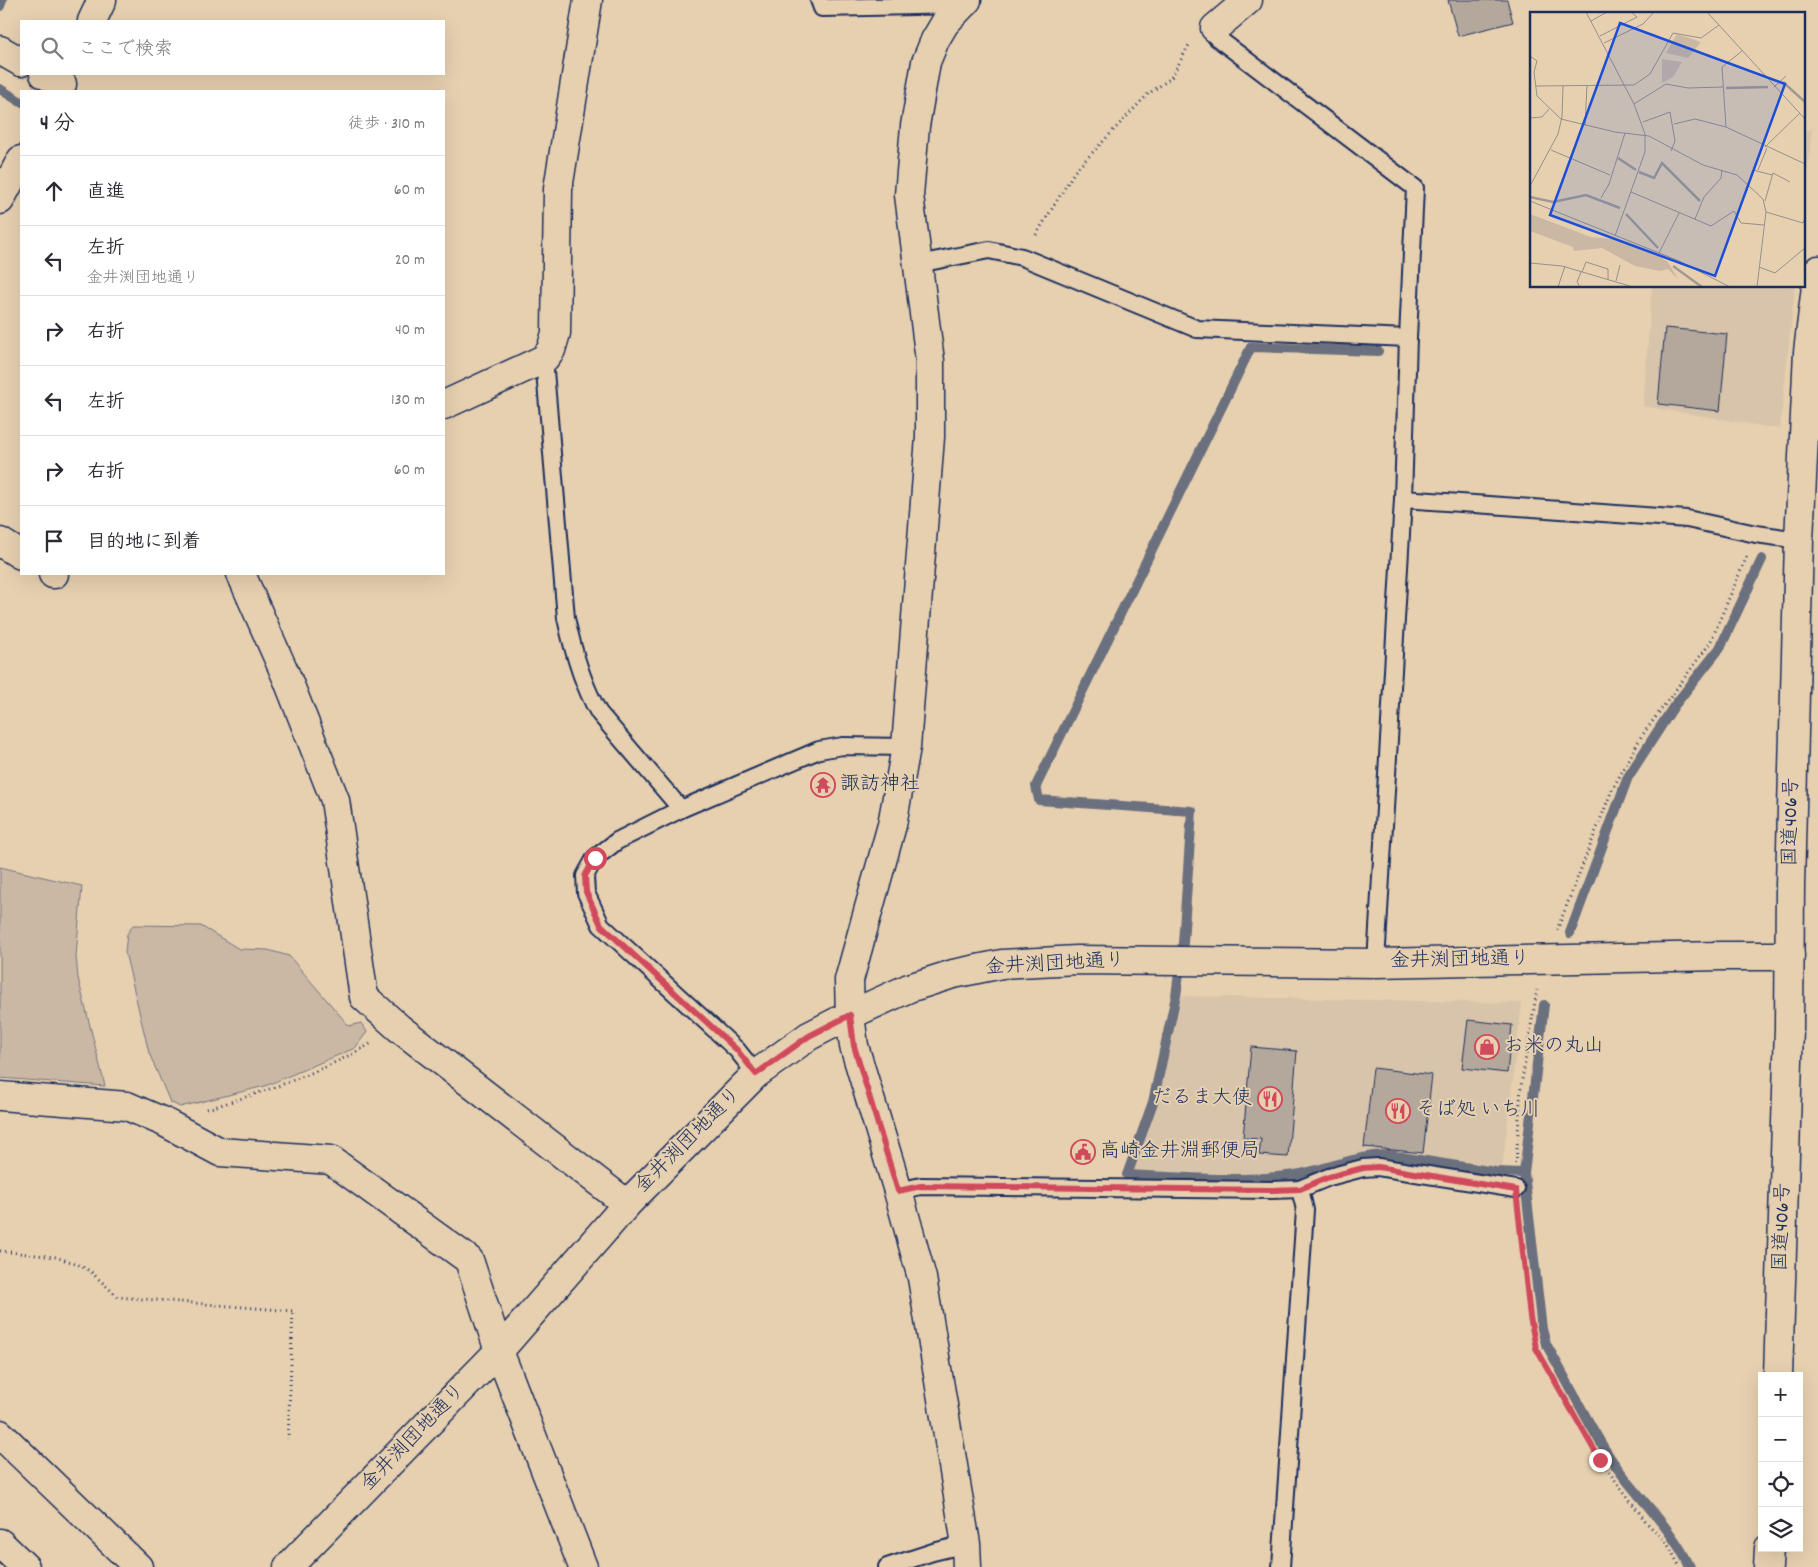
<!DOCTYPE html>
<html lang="ja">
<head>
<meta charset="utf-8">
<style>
  body { margin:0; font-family:Dekko,"Klee One",sans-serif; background:#f2f2f3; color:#2b2b33 }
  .controls { position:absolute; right:15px; bottom:15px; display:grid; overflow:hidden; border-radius:0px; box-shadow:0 5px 20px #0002 }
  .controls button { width:45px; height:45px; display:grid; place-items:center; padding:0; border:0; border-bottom:1px solid #e1e1e2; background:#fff; color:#2b2b33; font:25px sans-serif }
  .stop { position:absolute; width:15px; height:15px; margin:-11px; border:4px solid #d1495b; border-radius:50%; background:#fff }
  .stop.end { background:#d1495b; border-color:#fff; box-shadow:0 1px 5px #0008 }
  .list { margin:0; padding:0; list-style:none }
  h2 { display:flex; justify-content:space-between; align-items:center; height:65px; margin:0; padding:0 20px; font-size:21px }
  h2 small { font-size:16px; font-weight:400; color:#7c7c81 }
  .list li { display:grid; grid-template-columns:32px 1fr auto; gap:15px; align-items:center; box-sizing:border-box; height:70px; padding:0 20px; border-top:1px solid #e1e1e2 }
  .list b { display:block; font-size:19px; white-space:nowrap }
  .list p { margin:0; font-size:16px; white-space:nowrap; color:#7c7c81 }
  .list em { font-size:16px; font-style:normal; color:#7c7c81 }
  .icon { flex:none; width:28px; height:28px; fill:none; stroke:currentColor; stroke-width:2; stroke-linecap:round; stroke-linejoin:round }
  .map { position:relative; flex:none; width:1818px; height:1567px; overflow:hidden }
  .search { position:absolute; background:#fff; box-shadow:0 5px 20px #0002; left:20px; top:20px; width:425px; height:55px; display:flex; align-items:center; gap:12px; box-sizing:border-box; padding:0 18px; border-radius:0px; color:#7c7c81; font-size:19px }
  .panel { position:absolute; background:#fff; box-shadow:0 5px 20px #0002; left:20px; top:90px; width:425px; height:485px; border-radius:0px }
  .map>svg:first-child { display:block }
  .built { fill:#d8c4aa }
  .green { fill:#cab8a4; stroke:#727481 }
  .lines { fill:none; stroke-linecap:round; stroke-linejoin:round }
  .stream { stroke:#6b6f7e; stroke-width:10 }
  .building { fill:#b4a89c; stroke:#1b2f5e }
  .service-casing { stroke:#1b2f5e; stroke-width:20 }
  .minor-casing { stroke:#1b2f5e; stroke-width:31 }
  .tertiary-casing { stroke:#1b2f5e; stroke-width:31 }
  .trunk-casing { stroke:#1b2f5e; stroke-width:31 }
  .path { stroke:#1b2f5e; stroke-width:3; stroke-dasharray:1 4; stroke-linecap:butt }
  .service { stroke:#e7d0b0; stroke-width:16 }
  .minor { stroke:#e7d0b0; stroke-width:28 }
  .tertiary { stroke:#e7d0b0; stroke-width:28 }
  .trunk { stroke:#e7d0b0; stroke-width:28 }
  .route { stroke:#d1495b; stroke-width:6 }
  .labels { text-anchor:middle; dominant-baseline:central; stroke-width:4; stroke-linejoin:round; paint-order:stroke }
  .poi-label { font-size:20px; fill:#1b2f5e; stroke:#e7d0b0; text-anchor:start }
  .street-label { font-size:20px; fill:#1b2f5e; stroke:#e7d0b0 }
  .inset-river { fill:none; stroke:#a19994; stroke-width:2.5 }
  .inset-road { fill:none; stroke:#95908f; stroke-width:1 }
  .view { fill:#1d4ed8; fill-opacity:0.15; stroke:#1d4ed8; stroke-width:2.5 }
  .inset-edge { fill:none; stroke:#1b2f5e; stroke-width:2.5 }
</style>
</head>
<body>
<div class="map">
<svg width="1818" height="1567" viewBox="0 0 1818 1567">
  <rect width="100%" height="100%" fill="#e7d0b0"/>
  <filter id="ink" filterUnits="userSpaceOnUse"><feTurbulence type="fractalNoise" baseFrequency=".02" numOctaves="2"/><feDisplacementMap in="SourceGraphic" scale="10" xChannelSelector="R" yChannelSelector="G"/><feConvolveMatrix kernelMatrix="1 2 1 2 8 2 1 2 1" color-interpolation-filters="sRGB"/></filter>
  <g filter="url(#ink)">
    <g class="built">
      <path d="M1812 129 1804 200V131Z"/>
      <path d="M1652 286H1795L1780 429 1643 406Z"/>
      <path d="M1182 996 1522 1003 1502 1168 1373 1151 1296 1171 1251 1175 1134 1170 1157 1102Z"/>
    </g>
    <g class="green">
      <path d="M0 867 82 886 76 956 78 978 105 1086 0 1078Z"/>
      <path d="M133 925 201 926 239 949 268 950 289 956 349 1026 361 1023 367 1032 355 1048 265 1086 180 1107 170 1102 149 1053 125 952 127 934Z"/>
    </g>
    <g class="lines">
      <g class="stream">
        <path d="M0 6 2 0"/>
        <path d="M0 89 21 102"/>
        <path d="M1378 351 1251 347 1036 786 1039 800 1192 811 1183 943 1176 996 1153 1102 1127 1175C1183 1177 1240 1183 1295 1175 1327 1170 1356 1155 1388 1155L1495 1172 1524 1173"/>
        <path d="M1570 933 1628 777 1674 706 1720 648 1762 559"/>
        <path d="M1544 1005 1524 1173 1542 1329 1546 1344C1567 1380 1585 1418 1607 1453 1632 1493 1670 1524 1690 1567"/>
      </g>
    </g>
    <g class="building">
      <path d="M1448 0H1507L1513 22 1458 36Z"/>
      <path d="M1665 328 1727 334 1720 411 1658 404Z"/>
      <path d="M1468 1020 1512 1025 1507 1073 1462 1068Z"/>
      <path d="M1251 1047 1297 1051 1288 1157 1259 1155 1261 1139 1243 1138Z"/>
      <path d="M1373 1068 1432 1075 1423 1153 1364 1147Z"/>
    </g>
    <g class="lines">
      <defs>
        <g id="service">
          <path d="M819 0 822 8 960 5"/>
          <path d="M1215 28 1216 37 1415 188 1408 338 1403 499 1376 963"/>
          <path d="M918 264 989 250 1022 257 1197 329 1408 338"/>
          <path d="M544 359 566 618C573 651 582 684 599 713L681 809"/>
          <path d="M1403 499 1687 519 1756 534 1799 540"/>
          <path d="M756 1074 737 1050 601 925 586 893 585 876 595 858 617 841 681 809 819 750 843 746 906 747"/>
          <path d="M898 1191 921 1186 1272 1190 1300 1189 1329 1177 1363 1168 1378 1167 1516 1189"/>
          <path d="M887 1567 933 1552 966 1544"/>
          <path d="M1281 1567 1305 1210 1300 1189"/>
        </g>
        <g id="minor">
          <path d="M967 0 945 23 935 40 926 62 915 126 909 195 930 361V437L906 747 892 825 849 980 850 1015 854 1046 898 1191 922 1278 966 1544 967 1567"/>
          <path d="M92 21 102 0"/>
          <path d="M1215 28 1248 0"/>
          <path d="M0 50 21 62"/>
          <path d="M44 74 62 84"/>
          <path d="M0 200 21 160"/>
          <path d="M444 405 544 359 551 350 556 333 558 189 588 0"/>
          <path d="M0 542 21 555"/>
          <path d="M53 574H54"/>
          <path d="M241 574 287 678 335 800 364 997 399 1028 627 1204"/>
          <path d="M0 1096 127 1106 164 1122 220 1152 331 1160 469 1260 499 1351 583 1567"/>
          <path d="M0 1434 138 1567"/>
          <path d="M0 1543 25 1567"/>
        </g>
        <path id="tertiary" d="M288 1567 499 1351 627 1204 756 1074 809 1036 850 1015 909 988 953 974 1002 964 1077 960 1376 963 1722 956H1790"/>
        <g id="trunk">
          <path d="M1778 1376 1789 1028 1790 885 1799 540 1808 352 1818 270"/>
          <path d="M1768 1567 1769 1548"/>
        </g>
      </defs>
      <use href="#service" class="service-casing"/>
      <use href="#minor" class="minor-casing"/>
      <use href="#tertiary" class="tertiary-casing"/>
      <use href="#trunk" class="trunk-casing"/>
      <g class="path">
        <path d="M1036 235 1075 171 1148 94 1171 78 1190 43"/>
        <path d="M1557 930 1612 790 1641 737 1710 643 1747 556"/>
        <path d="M207 1109C264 1092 320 1073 372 1043"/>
        <path d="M1516 1164 1521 1086 1537 990"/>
        <path d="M1519 1213 1530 1317 1536 1348 1600 1460 1647 1523 1668 1545 1680 1567"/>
        <path d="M0 1251 55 1257 75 1263 90 1271 118 1297 293 1311 288 1439"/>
      </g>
      <use href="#service" class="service"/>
      <use href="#minor" class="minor"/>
      <use href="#tertiary" class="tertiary"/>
      <use href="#trunk" class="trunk"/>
    </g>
  </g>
  <g class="lines" filter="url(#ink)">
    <path class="route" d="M595 858 585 876 586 892 601 925 737 1050 756 1074 809 1036 850 1015 854 1046 898 1191 921 1186 1272 1190 1300 1189 1329 1177 1363 1168 1378 1167 1516 1190 1530 1317 1536 1348 1600 1460"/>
  </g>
  <defs>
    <symbol id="temple-ring" viewBox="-11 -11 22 22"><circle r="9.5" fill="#e7d0b0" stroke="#d1495b" stroke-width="1.5"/><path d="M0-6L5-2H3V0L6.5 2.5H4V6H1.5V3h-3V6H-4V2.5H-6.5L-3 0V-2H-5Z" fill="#d1495b"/></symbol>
    <symbol id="shop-ring" viewBox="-11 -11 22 22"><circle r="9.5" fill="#e7d0b0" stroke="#d1495b" stroke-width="1.5"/><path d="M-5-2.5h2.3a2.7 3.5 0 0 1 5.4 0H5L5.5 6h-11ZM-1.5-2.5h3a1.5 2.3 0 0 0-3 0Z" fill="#d1495b"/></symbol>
    <symbol id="restaurant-ring" viewBox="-11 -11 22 22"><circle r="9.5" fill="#e7d0b0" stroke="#d1495b" stroke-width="1.5"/><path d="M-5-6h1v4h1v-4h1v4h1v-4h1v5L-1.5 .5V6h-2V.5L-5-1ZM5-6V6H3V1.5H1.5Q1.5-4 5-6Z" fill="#d1495b"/></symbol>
    <symbol id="civic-ring" viewBox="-11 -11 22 22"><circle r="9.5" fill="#e7d0b0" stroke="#d1495b" stroke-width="1.5"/><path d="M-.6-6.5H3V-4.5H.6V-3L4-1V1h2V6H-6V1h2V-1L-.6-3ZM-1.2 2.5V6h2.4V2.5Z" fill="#d1495b"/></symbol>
  </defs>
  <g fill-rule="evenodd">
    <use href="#temple-ring" x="809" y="771" width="28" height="28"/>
    <use href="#shop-ring" x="1473" y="1033" width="28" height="28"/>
    <use href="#restaurant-ring" x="1256" y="1085" width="28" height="28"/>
    <use href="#restaurant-ring" x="1384" y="1097" width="28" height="28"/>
    <use href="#civic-ring" x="1069" y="1138" width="28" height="28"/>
  </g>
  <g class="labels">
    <g class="poi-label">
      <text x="840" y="785">諏訪神社</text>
      <text x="1504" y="1047">お米の丸山</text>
      <text x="1252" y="1099" text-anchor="end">だるま大使</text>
      <text x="1416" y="1111">そば処 いち川</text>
      <text x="1100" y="1152">高崎金井淵郵便局</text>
    </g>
    <g class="street-label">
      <text transform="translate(1792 822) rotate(-89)">国道406号</text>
      <text transform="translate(1460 961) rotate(-1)">金井渕団地通り</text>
      <text transform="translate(1055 965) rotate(-3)">金井渕団地通り</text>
      <text transform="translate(689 1141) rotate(-45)">金井渕団地通り</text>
      <text transform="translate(1783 1227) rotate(-88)">国道406号</text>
      <text transform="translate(414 1438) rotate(-46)">金井渕団地通り</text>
    </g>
  </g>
  <g transform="translate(1530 12)">
    <rect width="275" height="275" fill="#e7d0b0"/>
    <path d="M147 22 171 30 158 46 136 41ZM132 47 152 50 143 65 132 71ZM0 202 61 225 83 227 130 245 138 250 148 267 138 257 130 259 105 254 72 236 44 239 43 235 0 219Z" fill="#cab8a4"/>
    <path class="inset-river" d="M253 70 275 90M196 76 238 75M88 146 106 158M109 160 124 166 132 151 170 189M0 185 23 190 56 183 90 196M96 202 128 236M143 254 172 275"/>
    <path class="inset-road" d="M56 0 104 92 115 122V140L85 224M177 0 275 107M61 9 77 0M70 24 107 5 101 0M74 31 113 12 124 0M0 44 7 49 4 60 7 84 31 107 85 120 119 124 173 153 207 163 233 187 236 200 227 275M6 74 104 73 120 62 143 21 171 26 189 13M244 75 256 64M104 92 136 72 158 76 193 75M0 106 12 105 19 97M113 110 140 100 145 129 141 139M144 112 165 107 196 115 275 152M55 114 57 73M196 115 192 55 212 39M235 135 270 101M21 138 80 163M228 158 237 136M218 173 223 158 242 163M0 174 28 122 32 105 33 74M101 180 181 214 204 199 211 211 234 213M71 186 79 172 95 121M0 189 149 249 200 275M235 189 243 161 260 170M236 200 273 211 275 206M165 207 174 185 191 166 192 158M129 241 149 201M0 251 32 254 103 275M229 255 245 261 275 236M52 260 56 250 78 257V267M86 269 90 253M28 275 35 254M50 275 47 270 51 260"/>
    <path class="view" d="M90 11 255 72 185 264 20 203Z"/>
    <rect width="275" height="275" class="inset-edge"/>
  </g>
</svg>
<div class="controls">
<button>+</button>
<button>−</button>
<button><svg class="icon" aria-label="locate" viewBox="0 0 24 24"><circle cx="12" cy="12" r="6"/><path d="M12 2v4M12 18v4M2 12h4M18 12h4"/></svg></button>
<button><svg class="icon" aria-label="layers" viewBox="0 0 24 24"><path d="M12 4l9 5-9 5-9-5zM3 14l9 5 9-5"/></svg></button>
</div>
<div class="stop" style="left:595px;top:858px"></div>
<div class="stop end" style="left:1600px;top:1460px"></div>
<div class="search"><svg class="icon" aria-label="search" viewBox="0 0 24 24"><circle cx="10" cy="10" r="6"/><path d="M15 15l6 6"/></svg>ここで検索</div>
<section class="panel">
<h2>4 分<small>徒歩 · 310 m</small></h2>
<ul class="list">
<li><svg class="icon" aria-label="ahead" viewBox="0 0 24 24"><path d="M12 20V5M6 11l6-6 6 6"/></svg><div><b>直進</b></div><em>60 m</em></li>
<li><svg class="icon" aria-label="left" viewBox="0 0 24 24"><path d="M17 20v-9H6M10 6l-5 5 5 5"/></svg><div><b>左折</b><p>金井渕団地通り</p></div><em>20 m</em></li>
<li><svg class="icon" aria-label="right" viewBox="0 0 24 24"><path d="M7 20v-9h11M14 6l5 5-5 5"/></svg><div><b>右折</b></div><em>40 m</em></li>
<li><svg class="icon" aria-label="left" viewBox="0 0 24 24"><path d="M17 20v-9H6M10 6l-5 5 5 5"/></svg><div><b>左折</b></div><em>130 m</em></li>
<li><svg class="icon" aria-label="right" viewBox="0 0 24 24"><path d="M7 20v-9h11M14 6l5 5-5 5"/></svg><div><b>右折</b></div><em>60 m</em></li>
<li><svg class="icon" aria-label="arrive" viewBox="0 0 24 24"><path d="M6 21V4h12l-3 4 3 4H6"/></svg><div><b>目的地に到着</b></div></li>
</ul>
</section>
</div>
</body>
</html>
